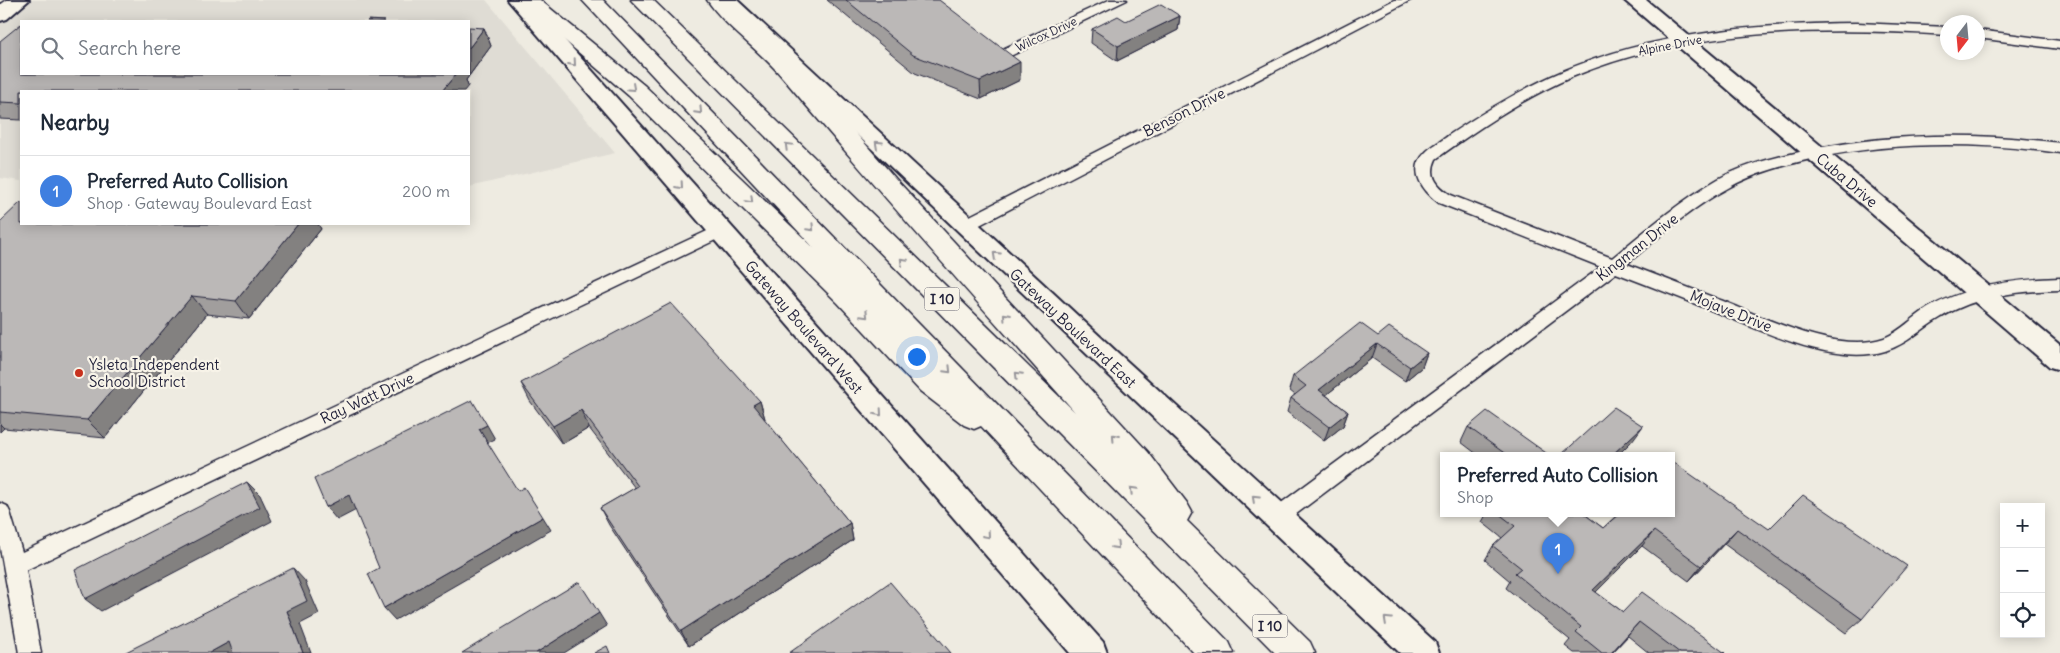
<!DOCTYPE html>
<html lang="en">
<head>
<meta charset="utf-8">
<style>
  body { margin:0; font-family:Delius,sans-serif; background:#f2f2f3; color:#1f2937 }
  .controls { position:absolute; right:15px; bottom:15px; display:grid; overflow:hidden; border-radius:0px; box-shadow:0 2px 12px #0003 }
  .controls button { width:45px; height:45px; display:grid; place-items:center; padding:0; border:0; border-bottom:1px solid #e0e1e3; background:#fff; color:#1f2937; font:25px sans-serif }
  .compass { position:absolute; left:1940px; top:15px; width:45px; height:45px; border-radius:50%; background:#fff; box-shadow:0 2px 12px #0003; rotate:196deg }
  .you { position:absolute; left:916px; top:356px; width:18px; height:18px; margin:-12px; border:4px solid #fff; border-radius:50%; background:#1a73e8; box-shadow:0 0 0 8px #1a73e833 }
  .badge { display:grid; place-items:center; width:32px; height:32px; border-radius:50%; background:#c8321e; color:#fff; font-size:16px; font-weight:700 }
  .pin { position:absolute; translate:-50% -41px; filter:drop-shadow(0 1px 2px #0008) }
  .pin::after { content:''; position:absolute; top:26px; width:18px; height:15px; background:inherit; clip-path:polygon(0 0,100% 0,50% 100%) }
  .popup { position:absolute; left:1440px; top:452px; width:235px; height:65px; box-sizing:border-box; display:grid; place-content:center; border-radius:0px; background:#fff; filter:drop-shadow(0 1px 4px #0005); font-size:16px; white-space:nowrap; color:#747a83 }
  .popup b { font-size:19px; color:#1f2937 }
  .popup::after { content:''; position:absolute; left:50%; top:100%; margin-left:-10px; border:10px solid transparent; border-top-color:#fff }
  .list { margin:0; padding:0; list-style:none }
  h2 { display:flex; justify-content:space-between; align-items:center; height:65px; margin:0; padding:0 20px; font-size:21px }
  h2 small { font-size:16px; font-weight:400; color:#747a83 }
  .list li { display:grid; grid-template-columns:32px 1fr auto; gap:15px; align-items:center; box-sizing:border-box; height:70px; padding:0 20px; border-top:1px solid #e0e1e3 }
  .list b { display:block; font-size:19px; white-space:nowrap }
  .list p { margin:0; font-size:16px; white-space:nowrap; color:#747a83 }
  .list em { font-size:16px; font-style:normal; color:#747a83 }
  .icon { flex:none; width:28px; height:28px; fill:none; stroke:currentColor; stroke-width:2; stroke-linecap:round; stroke-linejoin:round }
  .map { position:relative; flex:none; width:2060px; height:653px; overflow:hidden }
  .search { position:absolute; background:#fff; box-shadow:0 2px 12px #0003; left:20px; top:20px; width:450px; height:55px; display:flex; align-items:center; gap:12px; box-sizing:border-box; padding:0 18px; border-radius:0px; color:#747a83; font-size:19px }
  .panel { position:absolute; background:#fff; box-shadow:0 2px 12px #0003; left:20px; top:90px; width:450px; height:135px; border-radius:0px }
  .map>svg:first-child { display:block }
  .built { fill:#dfdcd4; fill-rule:evenodd }
  .lines { fill:none; stroke-linecap:round; stroke-linejoin:round }
  .street-casing { stroke:#22223b; stroke-width:3 }
  .secondary-casing { stroke:#22223b; stroke-width:4 }
  .highway-casing { stroke:#22223b; stroke-width:3 }
  .street { fill:#f7f3e8; fill-rule:evenodd }
  .secondary { fill:#f7f3e8; fill-rule:evenodd }
  .highway { fill:#f7f3e8; fill-rule:evenodd }
  .wall { fill:#a19e9d; stroke:#22223b }
  .shaded-wall { fill:#838180; stroke:#22223b }
  .building { fill:#bbb8b7; stroke:#22223b }
  .oneway { stroke:#97959a }
  .poi-dot { fill:#c8321e; stroke:#f7f3e8; stroke-width:2 }
  .labels { text-anchor:middle; dominant-baseline:central; stroke-width:4.5; stroke-linejoin:round; paint-order:stroke }
  .far-street-label { font-size:12px; fill:#22223b; stroke:#f7f3e8 }
  .shield { fill:#f7f3e8; stroke:#62616f; stroke-width:1 }
  .shield-label { font-size:14px; font-weight:bold; fill:#22223b }
  .street-label { font-size:15px; fill:#22223b; stroke:#f7f3e8 }
  .poi-label { font-size:15px; fill:#22223b; stroke:#f7f3e8; text-anchor:start }
</style>
</head>
<body>
<div class="map">
<svg width="2060" height="653" viewBox="0 0 2060 653">
  <rect width="100%" height="100%" fill="#eeebe1"/>
  <filter id="ink" filterUnits="userSpaceOnUse"><feTurbulence type="fractalNoise" baseFrequency=".02" numOctaves="2"/><feDisplacementMap in="SourceGraphic" scale="10" xChannelSelector="R" yChannelSelector="G"/><feConvolveMatrix kernelMatrix="1 2 1 2 8 2 1 2 1" color-interpolation-filters="sRGB"/></filter>
  <g filter="url(#ink)">
    <path class="built" d="M28 0H486L615 153 469 187V91H21V181L0 178V23ZM21 21H469V74H21Z"/>
    <g class="lines">
      <defs>
        <g id="street">
          <path d="M1109 0H1127L1004 59H994L992 56 994 53Z"/>
          <path d="M1394 0H1411L970 230H958L956 226 958 222Z"/>
          <path d="M1857 23 1948 27V35C1823 27 1689 28 1572 77 1523 98 1479 128 1436 159 1428 176 1437 186 1451 195L1612 258C1646 230 1680 201 1718 179 1746 164 1777 157 1808 150 1892 133 1975 132 2060 143V153C1978 142 1897 141 1815 158 1786 165 1757 172 1730 187 1692 207 1660 236 1627 264 1659 276 1691 289 1723 301 1766 318 1837 354 1884 338 1900 332 1913 317 1928 308 1968 286 2015 279 2060 278V290C2018 291 1976 296 1940 318 1921 329 1907 344 1885 351 1834 366 1765 332 1718 313 1684 299 1650 286 1616 273L1283 524 1276 527 1269 524 1266 518 1269 512 1601 267 1439 203C1424 192 1407 171 1425 153 1431 146 1442 141 1449 135 1485 111 1521 89 1561 72 1653 32 1758 24 1857 23Z"/>
          <path d="M1978 30 2060 41V49L1978 38Z"/>
          <path d="M720 225 726 227 728 231 726 235 26 570 41 653H19L0 548V503L7 506 10 512 22 552Z"/>
        </g>
        <g id="secondary">
          <path d="M7 0H29L7 19 0 21V5Z"/>
          <path d="M508 0H529L1103 642 1107 653H1070Z"/>
          <path d="M716 0H737L1118 353 1435 642 1439 653H1400Z"/>
          <path d="M1624 0H1646L2060 345V370L2050 367Z"/>
        </g>
        <g id="highway">
          <path d="M518 0H540L645 86 814 248 582 0H603L1229 642 1234 653H1194L981 426 974 429 964 425 920 391 838 303 629 96Z"/>
          <path d="M631 0H653L1075 412C976 301 878 191 783 78 760 50 728 30 707 0H727L787 54 895 178 1148 452 1187 503 1192 512 1187 521 1310 642 1315 653H1275Z"/>
        </g>
      </defs>
      <use href="#street" class="street-casing"/>
      <use href="#secondary" class="secondary-casing"/>
      <use href="#highway" class="highway-casing"/>
      <use href="#street" class="street"/>
      <use href="#secondary" class="secondary"/>
      <use href="#highway" class="highway"/>
    </g>
    <g class="wall">
      <path d="M827 0H939L1020 80 981 99 915 73Z"/>
      <path d="M1180 16 1178 30 1117 61 1091 43 1092 29 1126 21Z"/>
      <path d="M484 28 491 46 466 80 468 86 21 91V120L0 119V41L21 74Z"/>
      <path d="M0 222 21 224H318L321 229 249 319 207 314 105 438 4 428 0 432Z"/>
      <path d="M1378 336 1427 353 1422 367 1405 381 1372 358 1326 395 1348 412 1343 426 1324 441 1287 412 1291 398 1295 395 1289 390 1293 376Z"/>
      <path d="M521 383 760 401 765 419H764L850 523 853 540 689 646 609 525 600 508 635 488 589 428 562 444 530 401Z"/>
      <path d="M1468 427 1549 455H1478L1461 442Z"/>
      <path d="M1672 464 1862 619 1846 633 1724 544 1689 581 1642 546 1595 592 1623 612 1725 653H1649L1628 636 1612 653H1574L1565 646 1570 640 1506 588 1510 581 1485 560 1493 546 1502 538 1482 522 1487 513H1583L1603 528Z"/>
    </g>
    <g class="shaded-wall">
      <path d="M1180 16 1178 30 1117 61 1118 46Z"/>
      <path d="M484 28 491 46 466 80 468 86 464 91H442L456 74H469V48Z"/>
      <path d="M1020 62V80L981 99 980 81Z"/>
      <path d="M298 224H318L321 229 249 319 236 301Z"/>
      <path d="M192 296 207 314 105 438 87 420Z"/>
      <path d="M1377 344 1372 358 1315 404 1319 390Z"/>
      <path d="M1427 353 1422 367 1405 381 1410 367Z"/>
      <path d="M760 401 765 419 758 423 753 405Z"/>
      <path d="M581 410 589 428 562 444 553 426Z"/>
      <path d="M1348 412 1343 426 1324 441 1329 427Z"/>
      <path d="M0 424 4 428 0 432Z"/>
      <path d="M487 425 495 439 487 443 479 429Z"/>
      <path d="M1643 426 1632 441 1618 455H1612Z"/>
      <path d="M247 482 260 495 272 521 101 611 85 599Z"/>
      <path d="M349 495 360 508 337 520 326 507Z"/>
      <path d="M543 517 551 530 395 620 384 608Z"/>
      <path d="M850 523 853 540 689 646 681 631Z"/>
      <path d="M1737 529 1724 544 1689 581 1701 566Z"/>
      <path d="M1654 531 1642 546 1583 605 1593 590Z"/>
      <path d="M293 568 305 581 319 614 300 624 311 653H303L287 611Z"/>
      <path d="M599 613 607 626 564 653H536Z"/>
      <path d="M1639 622 1612 653H1611Z"/>
      <path d="M229 642 242 653H209Z"/>
    </g>
    <g class="building">
      <path d="M846 0H939L1020 62 980 81 913 55Z"/>
      <path d="M1161 4 1180 16 1118 46 1092 29 1118 16 1126 21Z"/>
      <path d="M368 20 384 21H367Z"/>
      <path d="M21 24V74H456L442 91H21V103L0 102V41Z"/>
      <path d="M469 27 484 28 469 48Z"/>
      <path d="M21 202V224H298L236 301 192 296 87 420 0 412V222Z"/>
      <path d="M671 303 760 401 753 405 850 523 681 631 600 508 638 486 581 410 553 426 521 383Z"/>
      <path d="M1360 323 1378 336 1389 327 1427 353 1410 367 1377 344 1319 390 1348 412 1329 427 1291 398 1306 386 1293 376Z"/>
      <path d="M472 400 487 425 479 429 518 491 524 487 543 517 384 608 368 574 379 568 349 495 326 507 314 479Z"/>
      <path d="M1614 407 1643 426 1612 455H1561Z"/>
      <path d="M1487 411 1549 455H1507L1468 427Z"/>
      <path d="M1673 462 1769 529 1803 495 1907 566 1862 619 1737 529 1701 566 1654 531 1593 590 1623 612 1642 592 1725 653H1680L1639 622 1611 653H1602L1576 632 1581 627 1515 573 1521 568 1493 546 1515 526 1498 513H1583L1603 528 1620 513H1672V464Z"/>
      <path d="M247 482 260 507 85 599 75 570Z"/>
      <path d="M293 568 307 601 287 611 303 653H233L229 642 209 653H124Z"/>
      <path d="M579 582 599 613 536 653H462Z"/>
      <path d="M890 582 951 653H789Z"/>
      <path d="M607 646 610 653H594Z"/>
    </g>
    <defs><path id="oneway-chevron" d="M-2-3.5L2.5 0L-2 3.5" fill="none" stroke-width="1.6" stroke-linecap="round" stroke-linejoin="round" transform="scale(1.25)"/></defs>
    <g class="oneway">
      <use href="#oneway-chevron" transform="translate(573 63) rotate(49)"/>
      <use href="#oneway-chevron" transform="translate(632 88) rotate(42)"/>
      <use href="#oneway-chevron" transform="translate(699 111) rotate(46)"/>
      <use href="#oneway-chevron" transform="translate(878 144) rotate(-137)"/>
      <use href="#oneway-chevron" transform="translate(788 146) rotate(-135)"/>
      <use href="#oneway-chevron" transform="translate(680 186) rotate(49)"/>
      <use href="#oneway-chevron" transform="translate(750 200) rotate(45)"/>
      <use href="#oneway-chevron" transform="translate(811 228) rotate(46)"/>
      <use href="#oneway-chevron" transform="translate(996 255) rotate(-137)"/>
      <use href="#oneway-chevron" transform="translate(903 261) rotate(-135)"/>
      <use href="#oneway-chevron" transform="translate(865 315) rotate(46)"/>
      <use href="#oneway-chevron" transform="translate(1006 316) rotate(-132)"/>
      <use href="#oneway-chevron" transform="translate(948 370) rotate(46)"/>
      <use href="#oneway-chevron" transform="translate(1018 375) rotate(-135)"/>
      <use href="#oneway-chevron" transform="translate(879 413) rotate(49)"/>
      <use href="#oneway-chevron" transform="translate(1115 437) rotate(-132)"/>
      <use href="#oneway-chevron" transform="translate(1133 490) rotate(-135)"/>
      <use href="#oneway-chevron" transform="translate(1255 498) rotate(-137)"/>
      <use href="#oneway-chevron" transform="translate(987 535) rotate(49)"/>
      <use href="#oneway-chevron" transform="translate(1116 546) rotate(47)"/>
      <use href="#oneway-chevron" transform="translate(1387 620) rotate(-137)"/>
    </g>
  </g>
  <circle class="poi-dot" cx="79" cy="373" r="5"/>
  <g class="labels">
    <g class="far-street-label">
      <text transform="translate(1046 34) rotate(-25)">Wilcox Drive</text>
      <text transform="translate(1670 45) rotate(-11)">Alpine Drive</text>
    </g>
    <g class="shield">
      <rect x="924.5" y="287.5" width="35" height="23" rx="4"/>
      <rect x="1252.5" y="614.5" width="35" height="23" rx="4"/>
    </g>
    <g class="shield-label">
      <text x="942" y="299">I 10</text>
      <text x="1270" y="626">I 10</text>
    </g>
    <g class="street-label">
      <text transform="translate(1184 112) rotate(-27)">Benson Drive</text>
      <text transform="translate(1847 180) rotate(40)">Cuba Drive</text>
      <text transform="translate(1637 247) rotate(-38)">Kingman Drive</text>
      <text transform="translate(1731 311) rotate(22)">Mojave Drive</text>
      <text transform="translate(804 327) rotate(49)">Gateway Boulevard West</text>
      <text transform="translate(1073 328) rotate(43)">Gateway Boulevard East</text>
      <text transform="translate(367 398) rotate(-25)">Ray Watt Drive</text>
    </g>
    <g class="poi-label">
      <text x="89" y="364">Ysleta Independent<tspan x="89" dy="17">School District</tspan></text>
    </g>
  </g>
</svg>
<div class="controls">
<button>+</button>
<button>−</button>
<button><svg class="icon" aria-label="locate" viewBox="0 0 24 24"><circle cx="12" cy="12" r="6"/><path d="M12 2v4M12 18v4M2 12h4M18 12h4"/></svg></button>
</div>
<svg class="compass" viewBox="-18 -18 36 36"><path d="M0-13l5 13h-10z" fill="#e53935"/><path d="M0 13l5-13h-10z" fill="#747a83"/></svg>
<div class="you"></div>
<div class="pin badge" style="left:1558px;top:574px;background:#3f7fe0">1</div>
<div class="popup"><b>Preferred Auto Collision</b>Shop</div>
<div class="search"><svg class="icon" aria-label="search" viewBox="0 0 24 24"><circle cx="10" cy="10" r="6"/><path d="M15 15l6 6"/></svg>Search here</div>
<section class="panel">
<h2>Nearby<small></small></h2>
<ul class="list">
<li><span class="badge" style="background:#3f7fe0">1</span><div><b>Preferred Auto Collision</b><p>Shop · Gateway Boulevard East</p></div><em>200 m</em></li>
</ul>
</section>
</div>
</body>
</html>
